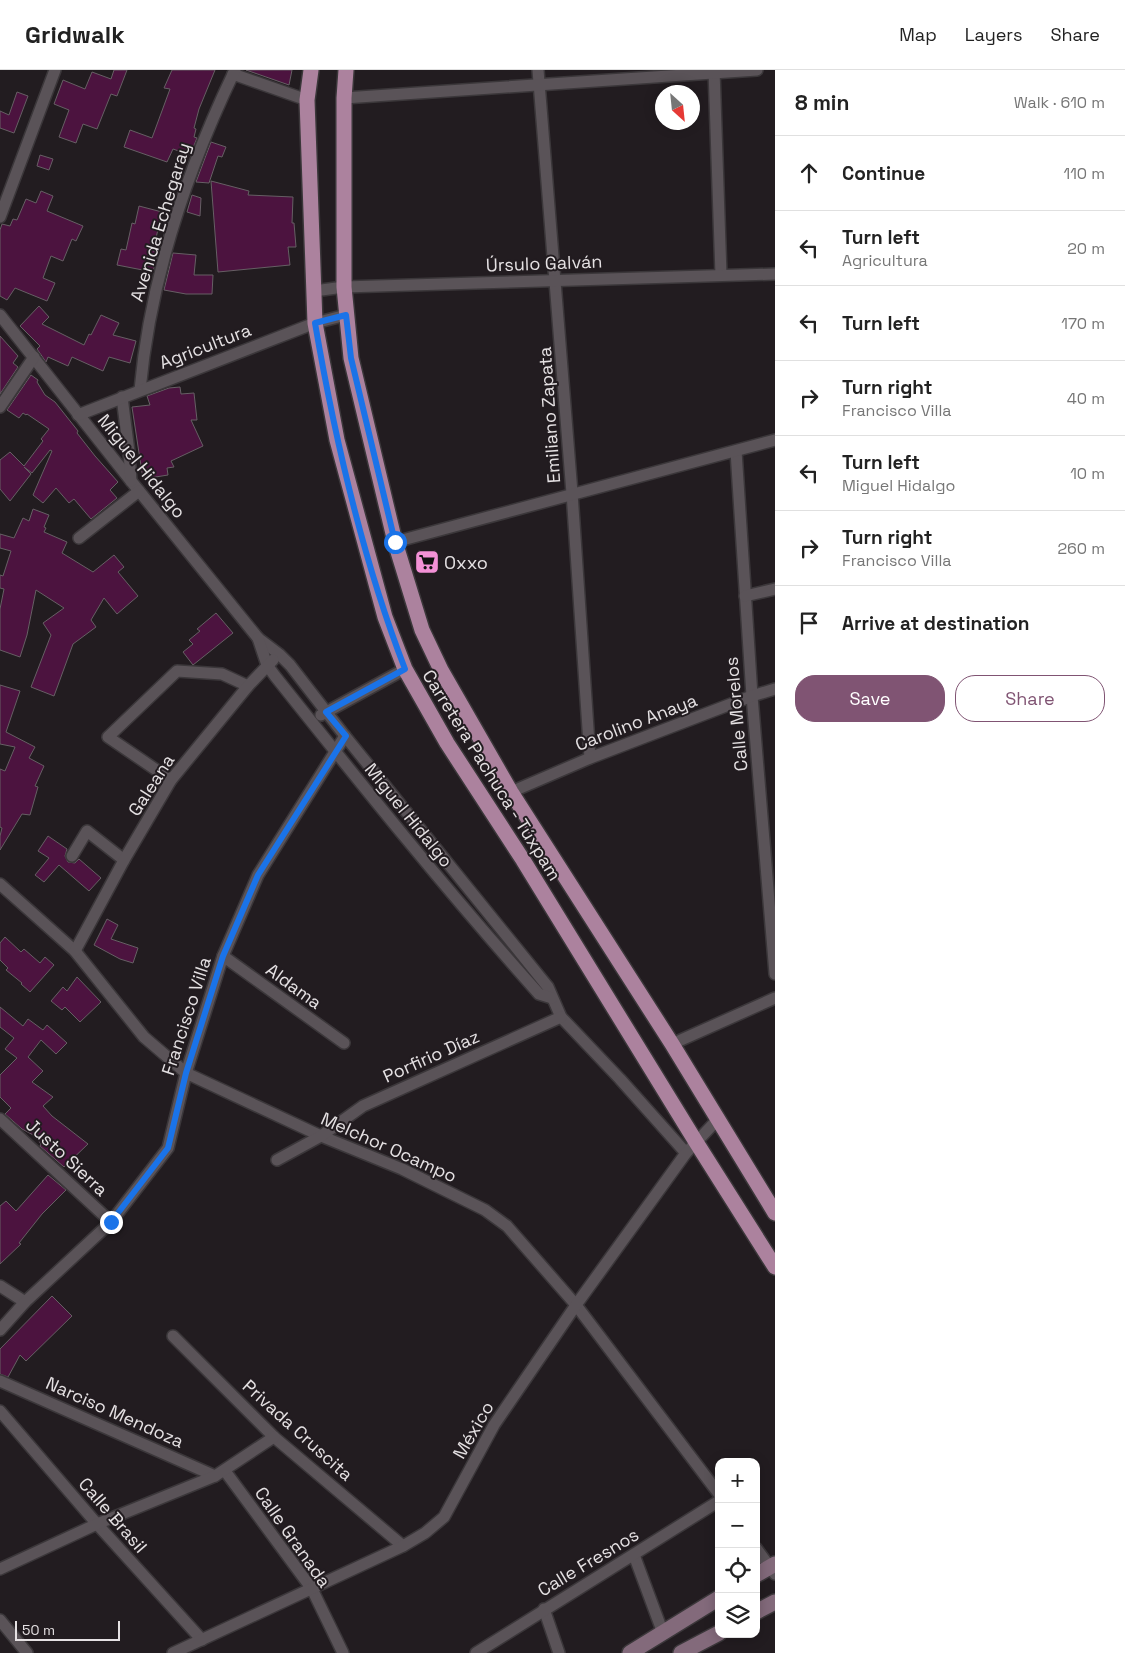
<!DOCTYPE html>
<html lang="en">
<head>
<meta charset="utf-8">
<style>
  body { margin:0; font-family:"Space Grotesk",sans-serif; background:#f2f2f2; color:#222 }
  .controls { position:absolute; right:15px; bottom:15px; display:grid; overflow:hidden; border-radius:10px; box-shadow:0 2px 12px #0003 }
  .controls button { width:45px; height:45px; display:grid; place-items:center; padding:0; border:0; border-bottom:1px solid #e0e0e0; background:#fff; color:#222; font:25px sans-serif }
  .compass { position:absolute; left:655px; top:15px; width:45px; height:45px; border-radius:50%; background:#fff; box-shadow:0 2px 12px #0003; rotate:153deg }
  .scale { position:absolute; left:15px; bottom:12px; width:105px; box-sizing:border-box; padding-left:5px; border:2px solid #e5e1e3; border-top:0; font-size:14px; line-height:18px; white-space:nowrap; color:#e5e1e3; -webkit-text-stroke:4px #221c20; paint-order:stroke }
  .stop { position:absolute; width:15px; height:15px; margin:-11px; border:4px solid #1a73e8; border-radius:50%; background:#fff }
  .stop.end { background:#1a73e8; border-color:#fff; box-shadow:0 1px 5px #0008 }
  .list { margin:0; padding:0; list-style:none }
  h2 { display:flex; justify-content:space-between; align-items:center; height:65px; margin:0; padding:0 20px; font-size:21px }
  h2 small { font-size:16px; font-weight:400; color:#767676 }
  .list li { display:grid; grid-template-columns:32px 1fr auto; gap:15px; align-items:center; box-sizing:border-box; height:75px; padding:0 20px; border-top:1px solid #e0e0e0 }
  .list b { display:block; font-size:19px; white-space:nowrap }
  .list p { margin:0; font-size:16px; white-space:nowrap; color:#767676 }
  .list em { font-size:16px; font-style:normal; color:#767676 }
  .actions { display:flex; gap:10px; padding:15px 20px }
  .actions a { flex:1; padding:11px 0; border:1px solid #805473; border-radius:20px; text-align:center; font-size:18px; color:#805473 }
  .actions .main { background:#805473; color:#fff }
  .icon { flex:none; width:28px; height:28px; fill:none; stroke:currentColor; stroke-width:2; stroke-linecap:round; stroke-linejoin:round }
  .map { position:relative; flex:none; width:775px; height:1583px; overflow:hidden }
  header { display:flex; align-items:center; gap:30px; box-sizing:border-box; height:70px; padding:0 25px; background:#fff; border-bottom:1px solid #e0e0e0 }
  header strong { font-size:24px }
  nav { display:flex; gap:28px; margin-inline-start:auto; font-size:18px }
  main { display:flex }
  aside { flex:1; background:#fff }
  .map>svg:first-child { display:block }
  .building { fill:#4c133f; stroke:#665f64 }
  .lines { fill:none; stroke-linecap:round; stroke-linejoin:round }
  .street-casing { stroke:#3b373a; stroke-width:14 }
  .secondary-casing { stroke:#3b373a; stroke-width:18 }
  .primary-casing { stroke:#3b373a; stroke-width:18 }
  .street { stroke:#5a5358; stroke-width:11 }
  .secondary { stroke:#836a7b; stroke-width:15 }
  .primary { stroke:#ac829e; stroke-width:15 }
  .route { stroke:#1a73e8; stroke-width:6 }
  .labels { text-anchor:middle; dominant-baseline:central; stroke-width:4; stroke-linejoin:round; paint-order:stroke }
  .street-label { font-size:18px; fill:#e5e1e3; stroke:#221c20 }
  .poi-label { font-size:18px; fill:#e5e1e3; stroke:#221c20; text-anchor:start }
</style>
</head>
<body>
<header>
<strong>Gridwalk</strong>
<nav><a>Map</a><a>Layers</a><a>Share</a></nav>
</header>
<main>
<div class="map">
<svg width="775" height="1583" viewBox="0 0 775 1583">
  <rect width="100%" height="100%" fill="#221c20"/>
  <g class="building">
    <path d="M114 0H127L117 26 111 24 97 59 83 54 76 73 59 67 69 40 54 34 63 10 85 19 92 2 111 9Z"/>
    <path d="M172 0H215L199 39 194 58 196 59 194 67 197 68 190 85 173 79 167 92 124 77 130 60 152 68 170 19 164 18Z"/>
    <path d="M246 0H292L289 15Z"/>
    <path d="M17 22 28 26 14 63 0 58V41L9 45Z"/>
    <path d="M211 72 226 77 222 87 218 86 209 113 196 112Z"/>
    <path d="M40 85 53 89 49 100 37 96Z"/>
    <path d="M211 111 249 121 248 125 293 127 292 153H294L296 177H288L290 195 218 202Z"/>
    <path d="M41 121 53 126 47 141 83 156 76 171 72 169 63 191 51 186 43 208 55 213 47 231 15 218 7 230 0 226V160L2 154 10 156 13 149 17 150 26 129 36 133Z"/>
    <path d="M192 125 201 128 200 146 187 142Z"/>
    <path d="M139 136 162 142 153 181H158L153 202 117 195 121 179 126 180 132 153 135 154Z"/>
    <path d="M173 183 196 185 194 205H213L212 224H186L164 220Z"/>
    <path d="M39 236 49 247 42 254 84 275 89 264 91 265 101 245 119 253 113 265 136 271 130 293 109 287 103 301 72 287 68 296 48 287 46 292 37 279 40 276 20 256Z"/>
    <path d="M0 266 18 286 13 293 18 297 0 324Z"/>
    <path d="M31 305 38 310 37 312 45 325 55 332 78 361 77 363 95 386 118 412 110 420 117 428 91 449 74 429 69 433 56 418 43 433 33 425 52 381 50 380 32 403 24 397 31 404 10 431 0 419V390L10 382 24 396 43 371 41 369 49 359 27 344 26 345 23 343 19 348 7 340Z"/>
    <path d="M180 317 181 324 194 323 197 350H191L203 376 171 391 174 397 167 398 168 405 143 409 132 337 150 335 147 326 169 318Z"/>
    <path d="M33 439 49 445 44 457 46 458 44 462 67 472 62 483 93 502 114 485 124 497 118 502 138 526 117 544 104 528 91 550 96 557 73 574 54 626 31 617 51 565 43 553 64 538 36 520 27 565 20 587 0 580V539L4 519 0 518V505L3 506 11 481 0 478V464L14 468 23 448 29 451Z"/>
    <path d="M216 543 233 563 193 595 183 582 193 574 189 570 200 561 197 559Z"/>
    <path d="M0 615 20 621 6 662 35 677 29 688 44 696 35 716 38 717 30 745 22 744 0 780V766L2 758 0 757V699L5 701 15 677 0 674Z"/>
    <path d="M48 766 67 779 65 786 68 792 75 793 79 789 101 808 89 821 59 795 44 812 35 805 49 788 38 781Z"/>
    <path d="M107 849 118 855 111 869 138 878 133 893 120 889 94 875Z"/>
    <path d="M5 867 21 882 24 879 40 893 45 887 54 895 30 922 21 914 22 913 6 900 8 898 0 890V873Z"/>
    <path d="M77 907 101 932 80 952 65 937 62 940 51 931 63 917 67 921Z"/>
    <path d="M0 937 23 956 28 949 43 960 47 955 67 973 56 984 41 970 28 987 43 1001 32 1012 53 1027 43 1036 52 1046 88 1074 64 1097 40 1076 41 1074 35 1066 22 1059 5 1044 11 1038 0 1027V1005L17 988 5 979 14 968 0 957Z"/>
    <path d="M48 1105 66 1120 42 1144 19 1173 21 1174 0 1194V1136L6 1131 16 1141Z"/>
    <path d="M52 1226 72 1246 26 1291 20 1285 8 1307 0 1304V1279Z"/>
  </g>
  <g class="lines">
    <defs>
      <g id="street">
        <path d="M538 0 572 423 590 688"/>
        <path d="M714 0 721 205"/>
        <path d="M233 4 307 30"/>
        <path d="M344 28 757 0"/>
        <path d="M0 147 55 0"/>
        <path d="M314 221 344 217 775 204"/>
        <path d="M0 245 131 411 258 568 279 584 290 595 345 666 548 917 561 947 620 1009 686 1083"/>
        <path d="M140 320C150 209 187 100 235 0"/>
        <path d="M122 327 129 382 131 411"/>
        <path d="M0 337 34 287"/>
        <path d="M78 345 315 253 346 245"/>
        <path d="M736 381 752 626 775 904"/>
        <path d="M79 468 139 421"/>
        <path d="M395 472 775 370"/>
        <path d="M745 526 775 519"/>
        <path d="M258 568 267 595 275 606C361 714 447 821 539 924L552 928"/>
        <path d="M321 645 405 599"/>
        <path d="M171 710 108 667 177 601 222 604 248 616"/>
        <path d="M511 722 590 688 752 626 775 619"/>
        <path d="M72 786 87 761 124 790"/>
        <path d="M0 814 75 881 144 967 186 1003 321 1066 402 1099 485 1140 507 1156 576 1235 719 1424"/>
        <path d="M75 881 124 790 171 710 248 616 273 590"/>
        <path d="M223 886 344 973"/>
        <path d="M672 974 775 928"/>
        <path d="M0 1049 111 1152"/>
        <path d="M277 1090 321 1066 363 1036 561 947"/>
        <path d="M0 1216 25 1232"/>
        <path d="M0 1260 25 1232 111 1152 168 1078 186 1003 223 886 258 805 345 666"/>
        <path d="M173 1266 274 1367 403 1476"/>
        <path d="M0 1311 215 1406"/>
        <path d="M0 1341 97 1454 202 1570"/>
        <path d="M225 1401 312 1519 343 1583"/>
        <path d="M756 1478 775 1504"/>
        <path d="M634 1485 663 1563"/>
        <path d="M0 1499 97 1454 215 1406 274 1367"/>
        <path d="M544 1539 559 1583"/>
        <path d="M0 1550 27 1583"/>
        <path d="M173 1583 403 1476 425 1463 444 1447 494 1355 576 1235 686 1083 718 1049"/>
        <path d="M476 1583 719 1431"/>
      </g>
      <g id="secondary">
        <path d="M756 1505 775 1494"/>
        <path d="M756 1542 775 1532"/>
        <path d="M630 1583 719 1528"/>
        <path d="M681 1583 719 1563"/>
      </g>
      <g id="primary">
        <path d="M311 0 307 30 315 253 337 370 385 547 405 599 447 673 523 790 696 1072 775 1197"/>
        <path d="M346 0 344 28V217L351 288 395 472 422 560 441 600 511 722 672 974 775 1143"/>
      </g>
    </defs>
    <use href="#street" class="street-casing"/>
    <use href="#secondary" class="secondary-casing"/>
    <use href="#primary" class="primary-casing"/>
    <use href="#street" class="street"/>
    <use href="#secondary" class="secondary"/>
    <use href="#primary" class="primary"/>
  </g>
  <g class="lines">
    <path class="route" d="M111 1152 168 1078 186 1003 223 886 258 805 346 666 326 642 405 599C362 488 335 370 315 253L346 245 351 288 395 472"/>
  </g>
  <defs>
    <symbol id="supermarket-square" viewBox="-11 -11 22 22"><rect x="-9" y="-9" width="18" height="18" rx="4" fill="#f391d6" stroke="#221c20"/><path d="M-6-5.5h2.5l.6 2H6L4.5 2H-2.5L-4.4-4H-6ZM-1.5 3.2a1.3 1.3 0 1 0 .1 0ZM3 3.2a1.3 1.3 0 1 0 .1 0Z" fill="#111"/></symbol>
  </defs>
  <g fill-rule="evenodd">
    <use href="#supermarket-square" x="413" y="478" width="28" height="28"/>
  </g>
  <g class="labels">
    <g class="street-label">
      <text transform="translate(160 152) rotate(-73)">Avenida Echegaray</text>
      <text transform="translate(544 193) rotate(-2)">Úrsulo Galván</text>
      <text transform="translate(205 276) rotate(-21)">Agricultura</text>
      <text transform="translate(549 345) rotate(-94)">Emiliano Zapata</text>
      <text transform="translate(142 396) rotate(51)">Miguel Hidalgo</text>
      <text transform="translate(736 644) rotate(-95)">Calle Morelos</text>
      <text transform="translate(636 652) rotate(-21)">Carolino Anaya</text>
      <text transform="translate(492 705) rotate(58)">Carretera Pachuca - Túxpam</text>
      <text transform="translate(151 715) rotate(-57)">Galeana</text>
      <text transform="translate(409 745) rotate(51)">Miguel Hidalgo</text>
      <text transform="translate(294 916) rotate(36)">Aldama</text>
      <text transform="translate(186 946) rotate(-72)">Francisco Villa</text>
      <text transform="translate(431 986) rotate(-24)">Porfirio Díaz</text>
      <text transform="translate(389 1077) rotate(24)">Melchor Ocampo</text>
      <text transform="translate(67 1087) rotate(43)">Justo Sierra</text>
      <text transform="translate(115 1342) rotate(24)">Narciso Mendoza</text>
      <text transform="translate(298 1360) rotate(42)">Privada Cruscita</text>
      <text transform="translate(473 1360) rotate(-60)">México</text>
      <text transform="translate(113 1445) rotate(49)">Calle Brasil</text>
      <text transform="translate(293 1467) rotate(55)">Calle Granada</text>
      <text transform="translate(588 1492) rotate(-31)">Calle Fresnos</text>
    </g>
    <g class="poi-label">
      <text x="444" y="492">Oxxo</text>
    </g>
  </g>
</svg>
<div class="controls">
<button>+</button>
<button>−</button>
<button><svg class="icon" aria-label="locate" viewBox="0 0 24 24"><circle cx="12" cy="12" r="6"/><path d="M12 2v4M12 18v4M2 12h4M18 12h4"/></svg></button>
<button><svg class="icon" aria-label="layers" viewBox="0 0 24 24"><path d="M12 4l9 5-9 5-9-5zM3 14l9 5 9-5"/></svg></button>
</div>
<svg class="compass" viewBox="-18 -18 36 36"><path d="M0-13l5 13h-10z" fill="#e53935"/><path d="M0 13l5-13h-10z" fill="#767676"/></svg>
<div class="scale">50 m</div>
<div class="stop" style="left:395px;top:472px"></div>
<div class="stop end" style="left:111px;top:1152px"></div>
</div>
<aside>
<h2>8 min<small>Walk · 610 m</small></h2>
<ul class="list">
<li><svg class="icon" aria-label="ahead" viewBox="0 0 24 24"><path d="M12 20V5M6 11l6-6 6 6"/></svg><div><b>Continue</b></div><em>110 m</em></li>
<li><svg class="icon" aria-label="left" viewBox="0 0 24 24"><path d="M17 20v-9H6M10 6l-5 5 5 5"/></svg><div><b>Turn left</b><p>Agricultura</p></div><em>20 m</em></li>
<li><svg class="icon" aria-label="left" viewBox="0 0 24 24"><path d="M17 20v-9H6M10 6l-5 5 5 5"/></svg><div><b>Turn left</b></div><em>170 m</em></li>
<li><svg class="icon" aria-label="right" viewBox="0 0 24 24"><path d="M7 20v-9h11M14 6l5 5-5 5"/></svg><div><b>Turn right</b><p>Francisco Villa</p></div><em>40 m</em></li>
<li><svg class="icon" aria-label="left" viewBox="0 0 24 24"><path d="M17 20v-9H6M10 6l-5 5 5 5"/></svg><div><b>Turn left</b><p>Miguel Hidalgo</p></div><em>10 m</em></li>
<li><svg class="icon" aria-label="right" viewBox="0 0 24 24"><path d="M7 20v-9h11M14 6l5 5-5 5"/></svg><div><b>Turn right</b><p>Francisco Villa</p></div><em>260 m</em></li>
<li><svg class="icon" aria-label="arrive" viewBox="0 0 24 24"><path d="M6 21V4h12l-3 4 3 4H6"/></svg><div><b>Arrive at destination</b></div></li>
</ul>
<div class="actions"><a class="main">Save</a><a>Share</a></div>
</aside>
</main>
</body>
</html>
